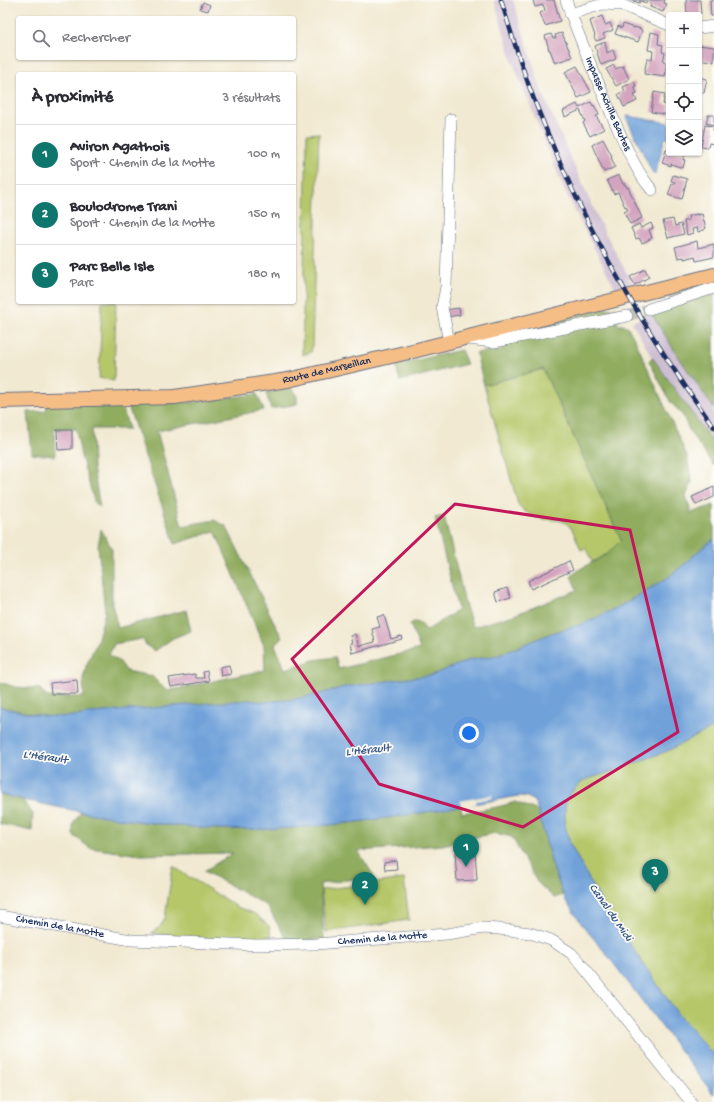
<!DOCTYPE html>
<html lang="fr">
<head>
<meta charset="utf-8">
<style>
  body { margin:0; font-family:"Gochi Hand",sans-serif; background:#f2f2f3; color:#2b2b33 }
  .controls { position:absolute; right:12px; top:12px; display:grid; overflow:hidden; border-radius:4px; box-shadow:0 1px 3px #0004 }
  .controls button { width:36px; height:36px; display:grid; place-items:center; padding:0; border:0; border-bottom:1px solid #e1e1e2; background:#fff; color:#2b2b33; font:20px sans-serif }
  .you { position:absolute; left:469px; top:733px; width:14px; height:14px; margin:-10px; border:3px solid #fff; border-radius:50%; background:#1a73e8; box-shadow:0 0 0 6px #1a73e833 }
  .badge { display:grid; place-items:center; width:26px; height:26px; border-radius:50%; background:#0f766e; color:#fff; font-size:13px; font-weight:700 }
  .pin { position:absolute; translate:-50% -33px; filter:drop-shadow(0 1px 2px #0008) }
  .pin::after { content:''; position:absolute; top:21px; width:14px; height:12px; background:inherit; clip-path:polygon(0 0,100% 0,50% 100%) }
  .list { margin:0; padding:0; list-style:none }
  h2 { display:flex; justify-content:space-between; align-items:center; height:52px; margin:0; padding:0 16px; font-size:17px }
  h2 small { font-size:13px; font-weight:400; color:#7c7c81 }
  .list li { display:grid; grid-template-columns:26px 1fr auto; gap:12px; align-items:center; box-sizing:border-box; height:60px; padding:0 16px; border-top:1px solid #e1e1e2 }
  .list b { display:block; font-size:15px; white-space:nowrap }
  .list p { margin:0; font-size:13px; white-space:nowrap; color:#7c7c81 }
  .list em { font-size:13px; font-style:normal; color:#7c7c81 }
  .icon { flex:none; width:22px; height:22px; fill:none; stroke:currentColor; stroke-width:2; stroke-linecap:round; stroke-linejoin:round }
  .map { position:relative; flex:none; width:714px; height:1102px; overflow:hidden }
  .search { position:absolute; background:#fff; box-shadow:0 1px 3px #0004; left:16px; top:16px; width:280px; height:44px; display:flex; align-items:center; gap:10px; box-sizing:border-box; padding:0 14px; border-radius:4px; color:#7c7c81; font-size:15px }
  .panel { position:absolute; background:#fff; box-shadow:0 1px 3px #0004; left:16px; top:72px; width:280px; height:232px; border-radius:4px }
  .map>svg:first-child { display:block }
  .industrial { fill:#cebed2 }
  .green { fill:#b6c76a; stroke:#687b64 }
  .forest { fill:#90ac5e; stroke:#566e5e }
  .water { fill:#6fa1d9; stroke:#45689c }
  .pier { fill:#f1e9d1 }
  .building { fill:#d4a4bf }
  .lines { fill:none; stroke-linecap:round; stroke-linejoin:round }
  .minor-tunnel { stroke:#c6c4ba; stroke-width:11; stroke-dasharray:11 5.5; stroke-linecap:butt }
  .minor-casing { stroke:#667086; stroke-width:12 }
  .major-casing { stroke:#667086; stroke-width:16 }
  .minor { stroke:#fff; stroke-width:11 }
  .major { stroke:#f6be87; stroke-width:14 }
  .rail-casing { stroke:#1b2f5e; stroke-width:4.5 }
  .rail { stroke:#fdfcf7; stroke-width:3; stroke-dasharray:9; stroke-linecap:butt }
  .marked { fill:none; stroke:#c2185b; stroke-width:3; stroke-linejoin:round }
  .labels { text-anchor:middle; dominant-baseline:central; stroke-width:3.5; stroke-linejoin:round; paint-order:stroke }
  .street-label { font-size:11px; fill:#1b2f5e; stroke:#fdfcf7 }
  .water-label { font-size:12px; font-style:italic; fill:#385789; stroke:#fdfcf7 }
</style>
</head>
<body>
<div class="map">
<svg width="714" height="1102" viewBox="0 0 714 1102">
  <rect width="100%" height="100%" fill="#fdfcf7"/>
  <filter id="ink" filterUnits="userSpaceOnUse"><feTurbulence type="fractalNoise" baseFrequency=".025" numOctaves="2"/><feDisplacementMap in="SourceGraphic" scale="8" xChannelSelector="R" yChannelSelector="G"/><feConvolveMatrix kernelMatrix="1 2 1 2 8 2 1 2 1" color-interpolation-filters="sRGB"/></filter>
  <filter id="wash" filterUnits="userSpaceOnUse"><feTurbulence type="fractalNoise" baseFrequency=".012" numOctaves="4" result="noise"/><feDisplacementMap in="SourceGraphic" scale="16" xChannelSelector="R" yChannelSelector="G"/><feGaussianBlur stdDeviation="0.9" result="paint"/><feColorMatrix in="noise" values="0 0 0 0 0 0 0 0 0 0 0 0 0 0 0 0 0 1.4 0 .05"/><feComposite in="paint" operator="in"/></filter>
  <g filter="url(#wash)">
    <rect width="100%" height="100%" fill="#f1e9d1"/>
    <g class="industrial">
      <path d="M494 0H513L541 89 570 157 602 227 634 287 617 291 590 241 563 187 513 63Z"/>
      <path d="M651 313 674 350 714 409V444L652 357 632 322Z"/>
    </g>
    <g class="green">
      <path d="M319 133 312 346 311 352 302 355 307 134Z"/>
      <path d="M102 302H116L114 381 99 378Z"/>
      <path d="M543 369 621 540 607 554 592 562 586 548 581 550C577 541 574 529 566 523 560 519 551 520 544 519 533 518 525 513 518 504L484 385Z"/>
      <path d="M714 727V1056L679 1016 603 905 570 844 565 825V806L569 795 578 784 584 780 616 770 667 751Z"/>
      <path d="M173 866 187 876 193 879 237 907 255 914 269 926 272 942 189 938 151 933 160 927 165 918Z"/>
      <path d="M404 879 409 920 326 932 321 890Z"/>
    </g>
    <g class="forest">
      <path d="M714 278V409L674 350 651 313 670 307 668 290Z"/>
      <path d="M623 308 625 312 616 324 627 326 636 342 687 456 692 482 686 496 691 513 714 505V539L703 547 686 563 666 579 622 605 585 623 550 634 499 655 470 660 432 675 344 687 320 694 295 699 265 702 248 700 92 713 61 718 43 716 0 707V682L15 687 40 689 47 697H84L83 679 86 666 97 642 105 612 98 546 101 529 112 549V604L118 628 186 610 191 631 173 638 155 651 147 646 142 639 114 644 109 655 120 662 126 671 152 676 167 691 265 670 264 646 215 531 175 544 127 403 191 402 257 394 264 410 157 431 182 526 214 520 226 526 282 638 275 645 285 669 314 660 335 657 339 669 420 649 410 624 414 622 421 623 426 631 458 610 435 518 444 516 466 607 473 627 514 615 577 590 571 576 580 569 606 555 621 540 543 369 484 385 476 353 503 350 497 333 595 309Z"/>
      <path d="M461 350 467 364 400 381 396 365Z"/>
      <path d="M652 357 714 444V466L690 432 682 414 671 403 649 361Z"/>
      <path d="M290 386 297 396V404L271 409 266 393Z"/>
      <path d="M47 404 122 406 129 429H92L93 467 100 507 95 504 81 456 76 429H54L55 456 32 454 28 412 46 411Z"/>
      <path d="M0 794 23 800 33 814 32 831 0 824Z"/>
      <path d="M515 802 538 811 553 868 563 895 554 898 537 882 512 837 495 833 442 845 358 851 374 876 320 884 324 939 288 942 267 906 204 871 233 853 140 855 90 848 73 835V824L81 812 156 824 219 829H253L350 823 461 806 462 813C480 810 497 808 515 802Z"/>
    </g>
    <g class="water">
      <path d="M628 116 669 123V139L665 138 655 174H653L626 117Z"/>
      <path d="M714 539V727L667 751 616 770 584 780 576 787 569 795 565 806V825L570 844 603 905 679 1016 714 1056V1095L604 951 584 927 566 901 553 868 537 807C534 799 528 796 519 796 421 813 319 833 218 829 145 825 72 812 0 794V707C33 715 57 721 92 713L248 700 265 702 295 699 320 694 344 687 432 675 470 660 499 655 549 634 585 623 622 605 666 579 686 563 703 547Z"/>
    </g>
    <path class="pier" d="M492 795V798L476 801V804H473V806L461 808 460 801Z"/>
    <g id="blocks">
      <g class="building">
        <path d="M535 0H554L560 21 545 26 540 13 545 11 544 7 543 5 535 7 533 1Z"/>
        <path d="M631 0H665L664 3 667 4 663 12 650 7 651 4 647 2V3L640 1 639 3Z"/>
        <path d="M686 0H700L701 14 687 15Z"/>
        <path d="M710 0H714V16H711Z"/>
        <path d="M203 2 210 5 208 11 200 9Z"/>
        <path d="M602 16 605 25 610 23 613 30 603 34 605 38 596 41 594 37 595 36 590 21Z"/>
        <path d="M623 24 634 28V27L641 29V30L642 31 638 42 615 34 618 26 622 28Z"/>
        <path d="M651 32 659 34 658 44 663 45 662 52 665 53 663 62 667 63 665 77 644 74 647 59 652 60 653 51 648 50Z"/>
        <path d="M562 33 572 57 555 63 550 50H549L548 46 545 36 551 34 553 38H556L555 35Z"/>
        <path d="M605 42 607 53 613 50 616 59 601 65 595 46Z"/>
        <path d="M699 45 714 47V62L699 59Z"/>
        <path d="M614 65 615 69 623 66 629 79 616 86 606 69Z"/>
        <path d="M577 66 591 92 578 98 565 72Z"/>
        <path d="M699 77 707 79 704 93 699 92Z"/>
        <path d="M634 82 636 86 634 87 637 93 634 94 637 101 624 107 618 94 625 91 623 87Z"/>
        <path d="M654 92 665 94 663 104 669 105V115L651 112Z"/>
        <path d="M591 102 593 106 594 105 599 115 596 116 604 129 590 136 583 123 585 121 580 110 565 117 563 111 577 104 579 108Z"/>
        <path d="M708 115H714V125L706 123Z"/>
        <path d="M705 125 714 126 713 130H714V144L709 143 708 148 701 147Z"/>
        <path d="M603 139 612 156 611 157 615 167 604 172 592 145Z"/>
        <path d="M666 150 669 151V153H685L683 160H685L683 168 671 164V166L662 163Z"/>
        <path d="M619 175 623 184H625L627 188 628 187 642 218 630 224 624 212 628 210 626 206 625 207 618 192 614 194 607 180Z"/>
        <path d="M673 175 687 179 682 199 668 195 672 184H674L675 182 671 181Z"/>
        <path d="M698 214V215L702 214 706 228 704 230 698 232 697 228 692 229 693 233 687 235 684 221 689 220 688 216Z"/>
        <path d="M673 219 675 226 681 224 684 234 668 238 663 221Z"/>
        <path d="M651 223 653 228 649 230 652 238 642 243 639 238 636 239 631 228 639 224 641 228Z"/>
        <path d="M697 241 698 248 714 244V257L696 261 695 256 684 259V257L678 258 675 247Z"/>
        <path d="M645 269 649 277 635 285 630 277Z"/>
        <path d="M459 308 460 315 446 317 445 310Z"/>
        <path d="M57 430H72V449L58 450Z"/>
        <path d="M714 487V497L696 505 692 497Z"/>
        <path d="M569 561 573 570 531 589 528 581Z"/>
        <path d="M507 588 511 598 498 602 495 592Z"/>
        <path d="M384 615 391 639 401 636 402 639 352 653 350 643H352L350 636 355 634 359 646 375 642 372 629 380 627 377 617Z"/>
        <path d="M229 665 231 674 221 676 220 667Z"/>
        <path d="M207 671 209 681 171 687 169 678 195 674 196 678H204L203 672Z"/>
        <path d="M77 680 78 694H51L50 683Z"/>
        <path d="M475 851 477 880 457 881 455 853Z"/>
        <path d="M396 860 397 869 385 870 384 862Z"/>
      </g>
    </g>
  </g>
  <g filter="url(#ink)">
    <use href="#blocks" fill-opacity="0" stroke="#667086" stroke-width="1"/>
    <g class="lines">
      <path class="minor-tunnel" d="M627 316 649 309"/>
      <defs>
        <g id="minor">
          <path id="s1" d="M566 0C580 41 597 80 614 120 625 144 635 170 652 190"/>
          <path d="M570 14 603 4 622 5 669 25"/>
          <path d="M699 28 714 26"/>
          <path d="M649 309 714 288"/>
          <path d="M467 339 494 342 627 316"/>
          <path d="M449 342 442 307 446 287 451 119"/>
          <path id="s2" d="M0 916 131 940 257 945 315 944 447 934 484 928 499 929 530 933 551 940 571 953 581 964 691 1102"/>
        </g>
        <g id="major">
          <path id="s3" d="M0 401 175 397 288 380 413 351 714 275"/>
        </g>
      </defs>
      <use href="#minor" class="minor-casing"/>
      <use href="#major" class="major-casing"/>
      <use href="#minor" class="minor"/>
      <use href="#major" class="major"/>
      <defs>
        <path id="rail" d="M501 0C513 39 525 79 541 117 585 228 644 331 714 427"/>
      </defs>
      <use href="#rail" class="rail-casing"/>
      <use href="#rail" class="rail"/>
    </g>
  </g>
  <path class="marked" d="M455 504 630 530 678 732 523 827 379 784 292 659Z"/>
  <g class="labels">
    <g class="street-label">
      <text stroke="none"><textPath href="#s1" startOffset="112">Impasse Achille Bautes</textPath></text>
      <text stroke="none"><textPath href="#s3" startOffset="329">Route de Marseillan</textPath></text>
      <text stroke="none"><textPath href="#s2" startOffset="61">Chemin de la Motte</textPath></text>
      <text stroke="none"><textPath href="#s2" startOffset="385">Chemin de la Motte</textPath></text>
    </g>
    <g class="water-label">
      <text transform="translate(368 751) rotate(-6)">L'Hérault</text>
      <text transform="translate(45 758) rotate(8)">L'Hérault</text>
      <text transform="translate(610 913) rotate(55)">Canal du Midi</text>
    </g>
  </g>
</svg>
<div class="controls">
<button>+</button>
<button>−</button>
<button><svg class="icon" aria-label="locate" viewBox="0 0 24 24"><circle cx="12" cy="12" r="6"/><path d="M12 2v4M12 18v4M2 12h4M18 12h4"/></svg></button>
<button><svg class="icon" aria-label="layers" viewBox="0 0 24 24"><path d="M12 4l9 5-9 5-9-5zM3 14l9 5 9-5"/></svg></button>
</div>
<div class="you"></div>
<div class="pin badge" style="left:466px;top:867px">1</div>
<div class="pin badge" style="left:365px;top:905px">2</div>
<div class="pin badge" style="left:655px;top:892px">3</div>
<div class="search"><svg class="icon" aria-label="search" viewBox="0 0 24 24"><circle cx="10" cy="10" r="6"/><path d="M15 15l6 6"/></svg>Rechercher</div>
<section class="panel">
<h2>À proximité<small>3 résultats</small></h2>
<ul class="list">
<li><span class="badge">1</span><div><b>Aviron Agathois</b><p>Sport · Chemin de la Motte</p></div><em>100 m</em></li>
<li><span class="badge">2</span><div><b>Boulodrome Trani</b><p>Sport · Chemin de la Motte</p></div><em>150 m</em></li>
<li><span class="badge">3</span><div><b>Parc Belle Isle</b><p>Parc</p></div><em>180 m</em></li>
</ul>
</section>
</div>
</body>
</html>
